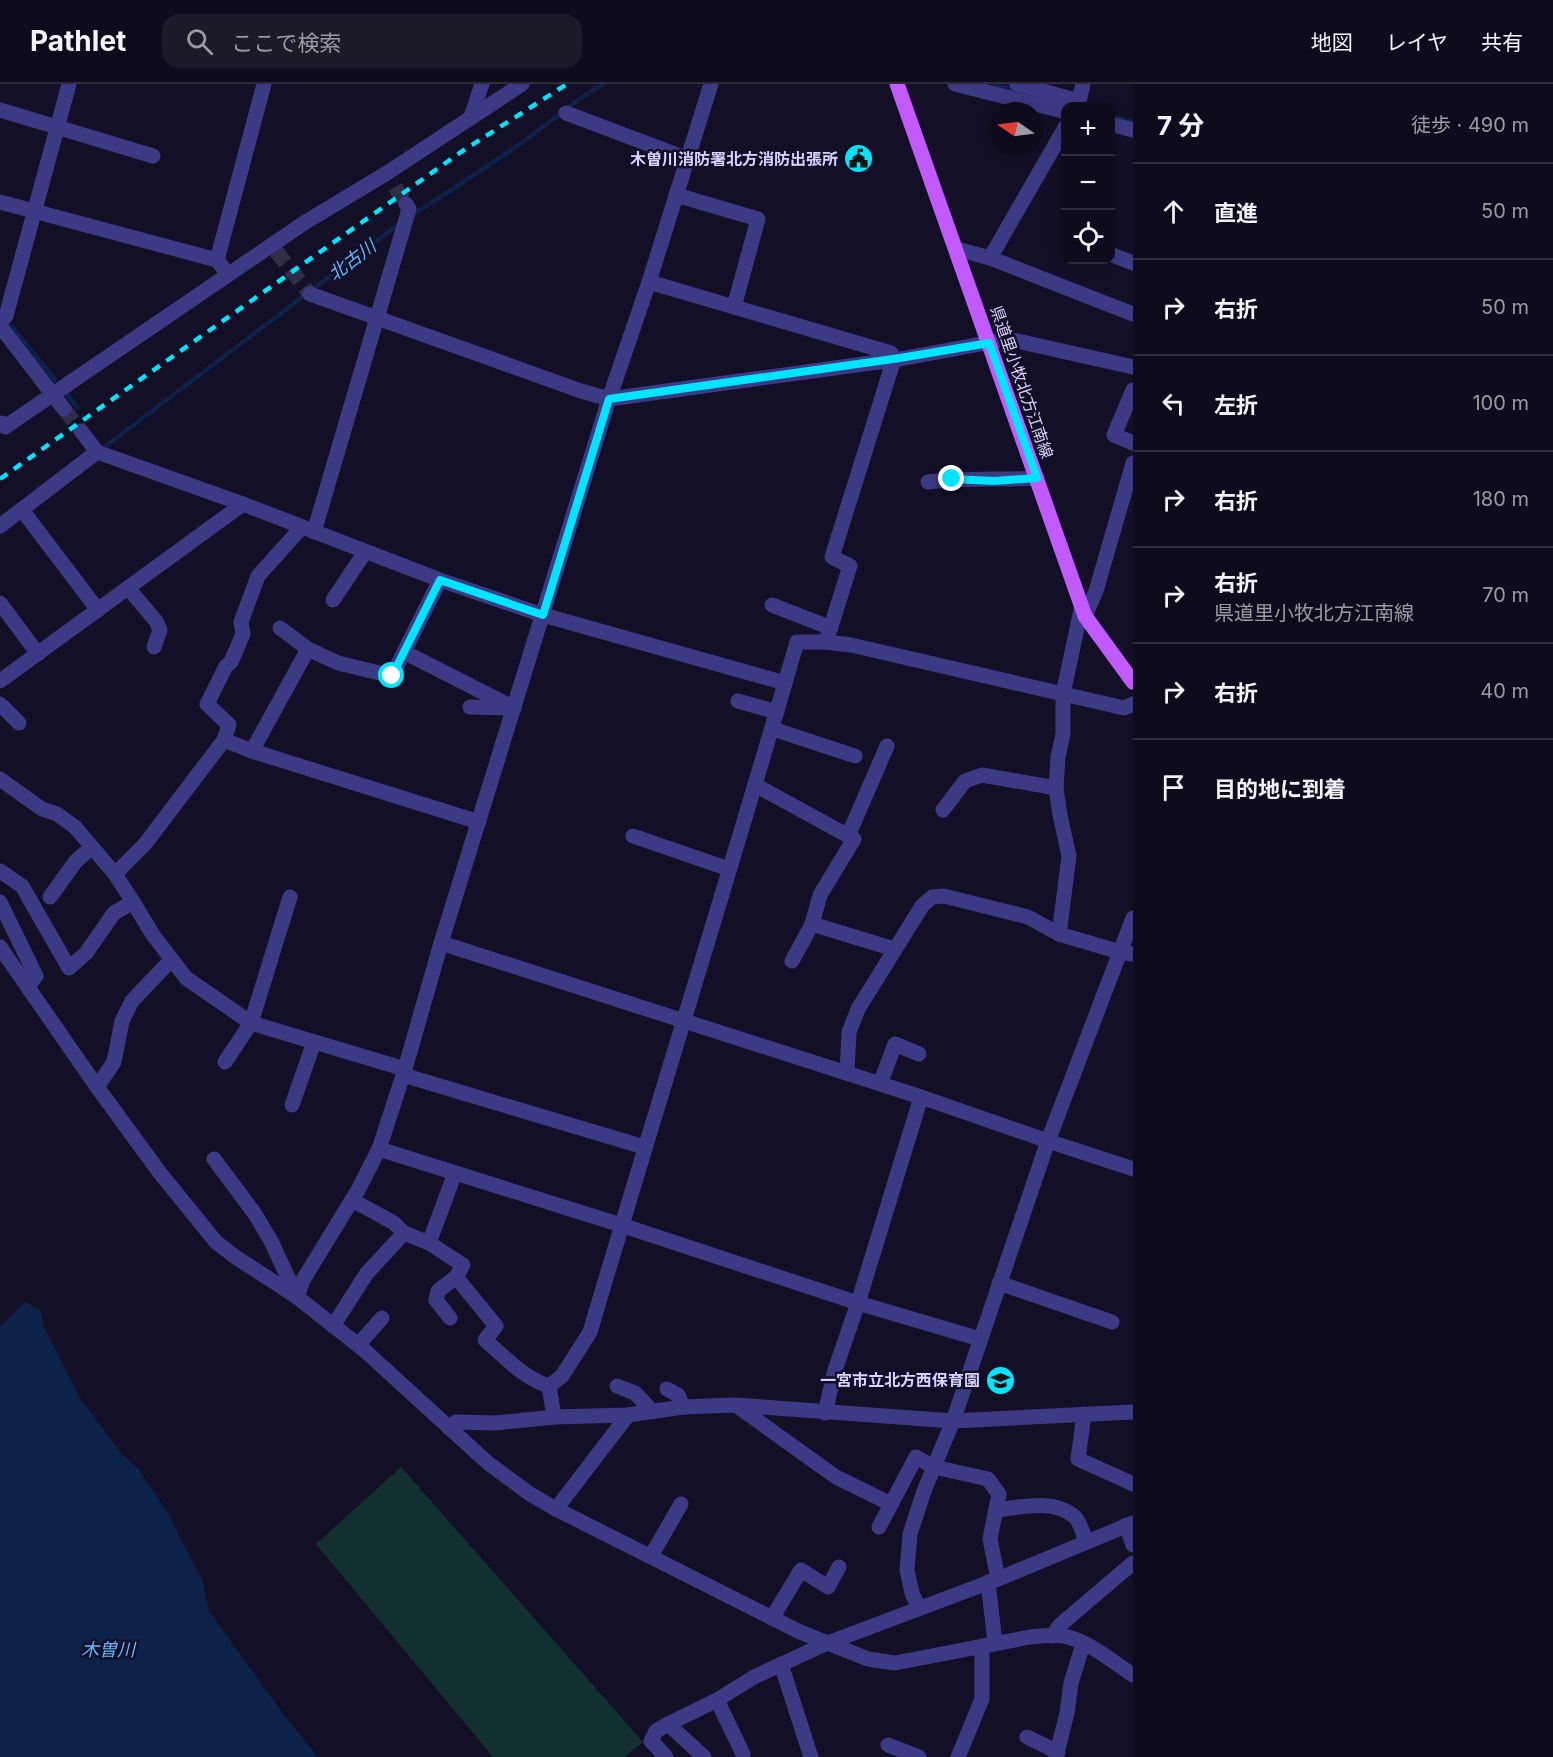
<!DOCTYPE html>
<html lang="ja">
<head>
<meta charset="utf-8">
<style>
  body { margin:0; font-family:Inter,"Noto Sans JP",sans-serif; background:#1c1929; color:#f1f3f6 }
  .controls { position:absolute; right:18px; top:18px; display:grid; overflow:hidden; border-radius:12px; box-shadow:0 3px 15px #0003 }
  .controls button { width:54px; height:54px; display:grid; place-items:center; padding:0; border:0; border-bottom:2px solid #2e2b3b; background:#0e0b1c; color:#f1f3f6; font:30px sans-serif }
  .compass { position:absolute; left:989px; top:18px; width:54px; height:54px; border-radius:50%; background:#0e0b1c; box-shadow:0 3px 15px #0003; rotate:283deg }
  .stop { position:absolute; width:18px; height:18px; margin:-14px; border:4px solid #00e5ff; border-radius:50%; background:#fff }
  .stop.end { background:#00e5ff; border-color:#fff; box-shadow:0 2px 6px #0008 }
  .list { margin:0; padding:0; list-style:none }
  h2 { display:flex; justify-content:space-between; align-items:center; height:78px; margin:0; padding:0 24px; font-size:26px }
  h2 small { font-size:20px; font-weight:400; color:#9b9ba3 }
  .list li { display:grid; grid-template-columns:39px 1fr auto; gap:18px; align-items:center; box-sizing:border-box; height:96px; padding:0 24px; border-top:2px solid #2e2b3b }
  .list b { display:block; font-size:22px; white-space:nowrap }
  .list p { margin:0; font-size:20px; white-space:nowrap; color:#9b9ba3 }
  .list em { font-size:20px; font-style:normal; color:#9b9ba3 }
  .icon { flex:none; width:33px; height:33px; fill:none; stroke:currentColor; stroke-width:2; stroke-linecap:round; stroke-linejoin:round }
  .map { position:relative; flex:none; width:1133px; height:1673px; overflow:hidden }
  header { display:flex; align-items:center; gap:36px; box-sizing:border-box; height:84px; padding:0 30px; background:#0e0b1c; border-bottom:2px solid #2e2b3b }
  header strong { font-size:28px }
  nav { display:flex; gap:33px; margin-inline-start:auto; font-size:21px }
  .search { width:420px; height:54px; background:#1c1929; display:flex; align-items:center; gap:15px; box-sizing:border-box; padding:0 21px; border-radius:18px; color:#9b9ba3; font-size:22px }
  main { display:flex }
  aside { flex:1; background:#0e0b1c }
  .map>svg:first-child { display:block }
  .green { fill:#12302f }
  .water { fill:#0c2248 }
  .lines { fill:none; stroke-linecap:round; stroke-linejoin:round }
  .stream { stroke:#0c2248; stroke-width:4.5 }
  .minor-tunnel { stroke:#312d47; stroke-width:15; stroke-dasharray:15 8; stroke-linecap:butt }
  .minor { stroke:#3d3a85; stroke-width:15 }
  .major { stroke:#c25bff; stroke-width:15 }
  .rail { stroke:#00e5ff; stroke-width:4.5; stroke-dasharray:9 8; stroke-linecap:butt }
  .route { stroke:#00e5ff; stroke-width:8 }
  .labels { text-anchor:middle; dominant-baseline:central; stroke-width:5; stroke-linejoin:round; paint-order:stroke }
  .poi-label { font-size:16px; font-weight:bold; fill:#d9d4ff; stroke:#130f26; text-anchor:end }
  .street-label { font-size:16px; fill:#d9d4ff; stroke:#130f26 }
  .water-label { font-size:18px; font-style:italic; fill:#62b6ff; stroke:#130f26 }
</style>
</head>
<body>
<header>
<strong>Pathlet</strong>
<div class="search"><svg class="icon" aria-label="search" viewBox="0 0 24 24"><circle cx="10" cy="10" r="6"/><path d="M15 15l6 6"/></svg>ここで検索</div>
<nav><a>地図</a><a>レイヤ</a><a>共有</a></nav>
</header>
<main>
<div class="map">
<svg width="1133" height="1673" viewBox="0 0 1133 1673">
  <rect width="100%" height="100%" fill="#130f26"/>
  <path class="green" d="M401 1383 643 1658 624 1673H493L316 1460Z"/>
  <path class="water" d="M25 1218 40 1226 44 1243 80 1314 121 1369 140 1387 166 1426 202 1495 209 1527 284 1631 318 1673H0V1243Z"/>
  <g class="lines">
    <g class="stream">
      <path d="M995 0 1015 6"/>
      <path d="M1110 32 1133 38"/>
      <path d="M411 132C451 106 492 80 531 52 555 35 576 15 603 0"/>
      <path d="M11 242 55 296"/>
      <path d="M66 309 77 323"/>
      <path d="M107 361 399 140"/>
    </g>
    <g class="minor-tunnel">
      <path d="M395 103 406 120"/>
      <path d="M276 167 310 210"/>
      <path d="M64 325 81 347"/>
    </g>
    <g class="minor">
      <path d="M955 0 1066 28"/>
      <path d="M1017 0 1079 17"/>
      <path d="M1076 22 1079 17 1083 0"/>
      <path d="M0 26 153 72"/>
      <path d="M566 29 688 75"/>
      <path d="M471 33 482 0"/>
      <path d="M1110 40 1133 46"/>
      <path d="M676 111 758 135 734 223"/>
      <path d="M0 118 217 176 228 190"/>
      <path d="M957 165 990 174 1133 230"/>
      <path d="M1110 170 1133 179"/>
      <path d="M990 174 1066 42"/>
      <path d="M217 176 264 0"/>
      <path d="M310 210 581 307 609 315 900 275 1008 255 1133 283"/>
      <path d="M0 239 6 232 69 0"/>
      <path d="M0 242 64 325"/>
      <path d="M1133 306 1114 351 1133 359"/>
      <path d="M0 340 2 339 5 343 304 139 387 89 522 0"/>
      <path d="M81 347 97 368 243 420 440 496 543 531 785 599"/>
      <path d="M928 398C964 394 1001 396 1037 394"/>
      <path d="M22 426 98 526"/>
      <path d="M0 442 97 368"/>
      <path d="M314 448 409 125 406 120"/>
      <path d="M128 504 156 537 160 546 154 563"/>
      <path d="M333 516 365 468"/>
      <path d="M0 519 38 570"/>
      <path d="M772 521 831 544"/>
      <path d="M1085 532 1096 507 1133 379"/>
      <path d="M280 544 308 565"/>
      <path d="M826 558 851 561 1124 624 1133 620"/>
      <path d="M404 568 514 624 470 623"/>
      <path d="M0 597 243 420"/>
      <path d="M738 617 777 628"/>
      <path d="M0 620 19 639"/>
      <path d="M773 645 855 672"/>
      <path d="M224 656 229 641 207 620 226 582 231 578 243 550 241 538 258 492 302 443"/>
      <path d="M252 667 308 565 338 579 392 592 440 496"/>
      <path d="M0 695 42 725 57 730 75 743 115 790"/>
      <path d="M755 701 854 755 820 811 812 840 792 877"/>
      <path d="M943 726 965 697 982 691 1056 704"/>
      <path d="M633 752 729 785"/>
      <path d="M848 752 887 662"/>
      <path d="M0 787 22 802 69 884 86 869 114 829 133 818"/>
      <path d="M50 813 76 777 91 764"/>
      <path d="M0 818 36 892 28 902"/>
      <path d="M812 840 894 865"/>
      <path d="M1059 850 1069 772 1060 731 1056 704 1058 673 1063 650V610L1082 521"/>
      <path d="M441 859 921 1013 1048 1057 1133 1085"/>
      <path d="M0 863 97 1003 160 1089 216 1158 234 1172 297 1213 363 1265 488 1379 530 1410 556 1425 800 1548 868 1575 895 1579 1030 1553C1042 1552 1055 1550 1068 1553 1091 1559 1113 1578 1133 1591"/>
      <path d="M225 978 251 939 290 813"/>
      <path d="M405 985 251 939 186 894 153 851 133 818 115 790 145 760 224 656 252 667 479 738"/>
      <path d="M847 989 849 948 858 925 922 822 932 813 944 812 1028 833 1059 850 1120 868 1133 870"/>
      <path d="M403 991 644 1063"/>
      <path d="M880 1000 895 960 919 970"/>
      <path d="M97 1003 114 978 122 937 132 917 171 876"/>
      <path d="M292 1021 314 958"/>
      <path d="M379 1065 621 1141 858 1219 980 1255"/>
      <path d="M214 1075 255 1130 271 1157 297 1213"/>
      <path d="M352 1116 394 1139 404 1149 429 1159 463 1181 456 1193 438 1207 436 1216 450 1234"/>
      <path d="M429 1159 455 1089"/>
      <path d="M456 1193 496 1242 485 1256C505 1273 523 1294 549 1302L554 1333"/>
      <path d="M999 1199 1112 1238"/>
      <path d="M297 1213 303 1196 358 1106 379 1065 405 985 441 859 609 315 649 198 711 0"/>
      <path d="M333 1242 367 1189 404 1149"/>
      <path d="M358 1261 382 1234"/>
      <path d="M549 1302 562 1292 590 1248C658 1018 730 789 797 558H826L850 482 832 473 894 275 891 269 649 198"/>
      <path d="M617 1302 635 1309 651 1326"/>
      <path d="M667 1305 678 1311 683 1323"/>
      <path d="M737 1322 836 1393 891 1420"/>
      <path d="M825 1329 835 1286 858 1219 921 1013"/>
      <path d="M1084 1330 1078 1375 1133 1400"/>
      <path d="M449 1344 456 1338 495 1339 554 1333 628 1331 683 1323 735 1321 953 1337 1133 1328"/>
      <path d="M556 1425 628 1331"/>
      <path d="M997 1426C1021 1423 1053 1415 1074 1432 1080 1437 1083 1450 1086 1457"/>
      <path d="M1126 1441 1133 1461"/>
      <path d="M879 1443 916 1373 934 1383 988 1395 999 1410 990 1455 998 1495"/>
      <path d="M651 1472 681 1420"/>
      <path d="M988 1498 995 1559"/>
      <path d="M919 1524 912 1509 907 1486 910 1450 924 1407 953 1337 1048 1057 1133 834"/>
      <path d="M772 1534 801 1486 828 1503 839 1483"/>
      <path d="M1052 1552 1060 1541 1133 1479"/>
      <path d="M781 1580 811 1673"/>
      <path d="M717 1616 743 1670"/>
      <path d="M668 1640 704 1673"/>
      <path d="M1027 1653 1058 1668"/>
      <path d="M888 1661 919 1673"/>
      <path d="M666 1673 651 1657 656 1647 668 1640 717 1616 754 1593 825 1560 998 1495 1133 1439"/>
      <path d="M958 1673 982 1615V1562"/>
      <path d="M1056 1673 1067 1629 1071 1599 1083 1560"/>
    </g>
    <path class="major" d="M897 0 1085 532 1133 598"/>
    <path class="rail" d="M0 395 461 68 567 0"/>
  </g>
  <g class="lines">
    <path class="route" d="M392 592 440 496 543 531 609 315 900 274 989 259 1037 394 994 397 952 395"/>
  </g>
  <defs>
    <symbol id="civic-disc" viewBox="-11 -11 22 22"><circle r="9.5" fill="#00e5ff" stroke="#130f26"/><path d="M-.6-6.5H3V-4.5H.6V-3L4-1V1h2V6H-6V1h2V-1L-.6-3ZM-1.2 2.5V6h2.4V2.5Z" fill="#111"/></symbol>
    <symbol id="school-disc" viewBox="-11 -11 22 22"><circle r="9.5" fill="#00e5ff" stroke="#130f26"/><path d="M0-5L7-2L0 1L-7-2ZM-4 1L0 2.5L4 1V4Q0 6-4 4Z" fill="#111"/></symbol>
  </defs>
  <g fill-rule="evenodd">
    <use href="#civic-disc" x="842" y="58" width="33" height="33"/>
    <use href="#school-disc" x="984" y="1280" width="33" height="33"/>
  </g>
  <g class="labels">
    <g class="poi-label">
      <text x="838" y="75">木曽川消防署北方消防出張所</text>
      <text x="980" y="1296">一宮市立北方西保育園</text>
    </g>
    <g class="street-label">
      <text transform="translate(1022 298) rotate(71)">県道里小牧北方江南線</text>
    </g>
    <g class="water-label">
      <text transform="translate(352 176) rotate(-37)">北古川</text>
      <text x="108" y="1565">木曽川</text>
    </g>
  </g>
</svg>
<div class="controls">
<button>+</button>
<button>−</button>
<button><svg class="icon" aria-label="locate" viewBox="0 0 24 24"><circle cx="12" cy="12" r="6"/><path d="M12 2v4M12 18v4M2 12h4M18 12h4"/></svg></button>
</div>
<svg class="compass" viewBox="-18 -18 36 36"><path d="M0-13l5 13h-10z" fill="#e53935"/><path d="M0 13l5-13h-10z" fill="#9b9ba3"/></svg>
<div class="stop" style="left:392px;top:592px"></div>
<div class="stop end" style="left:952px;top:395px"></div>
</div>
<aside>
<h2>7 分<small>徒歩 · 490 m</small></h2>
<ul class="list">
<li><svg class="icon" aria-label="ahead" viewBox="0 0 24 24"><path d="M12 20V5M6 11l6-6 6 6"/></svg><div><b>直進</b></div><em>50 m</em></li>
<li><svg class="icon" aria-label="right" viewBox="0 0 24 24"><path d="M7 20v-9h11M14 6l5 5-5 5"/></svg><div><b>右折</b></div><em>50 m</em></li>
<li><svg class="icon" aria-label="left" viewBox="0 0 24 24"><path d="M17 20v-9H6M10 6l-5 5 5 5"/></svg><div><b>左折</b></div><em>100 m</em></li>
<li><svg class="icon" aria-label="right" viewBox="0 0 24 24"><path d="M7 20v-9h11M14 6l5 5-5 5"/></svg><div><b>右折</b></div><em>180 m</em></li>
<li><svg class="icon" aria-label="right" viewBox="0 0 24 24"><path d="M7 20v-9h11M14 6l5 5-5 5"/></svg><div><b>右折</b><p>県道里小牧北方江南線</p></div><em>70 m</em></li>
<li><svg class="icon" aria-label="right" viewBox="0 0 24 24"><path d="M7 20v-9h11M14 6l5 5-5 5"/></svg><div><b>右折</b></div><em>40 m</em></li>
<li><svg class="icon" aria-label="arrive" viewBox="0 0 24 24"><path d="M6 21V4h12l-3 4 3 4H6"/></svg><div><b>目的地に到着</b></div></li>
</ul>
</aside>
</main>
</body>
</html>
